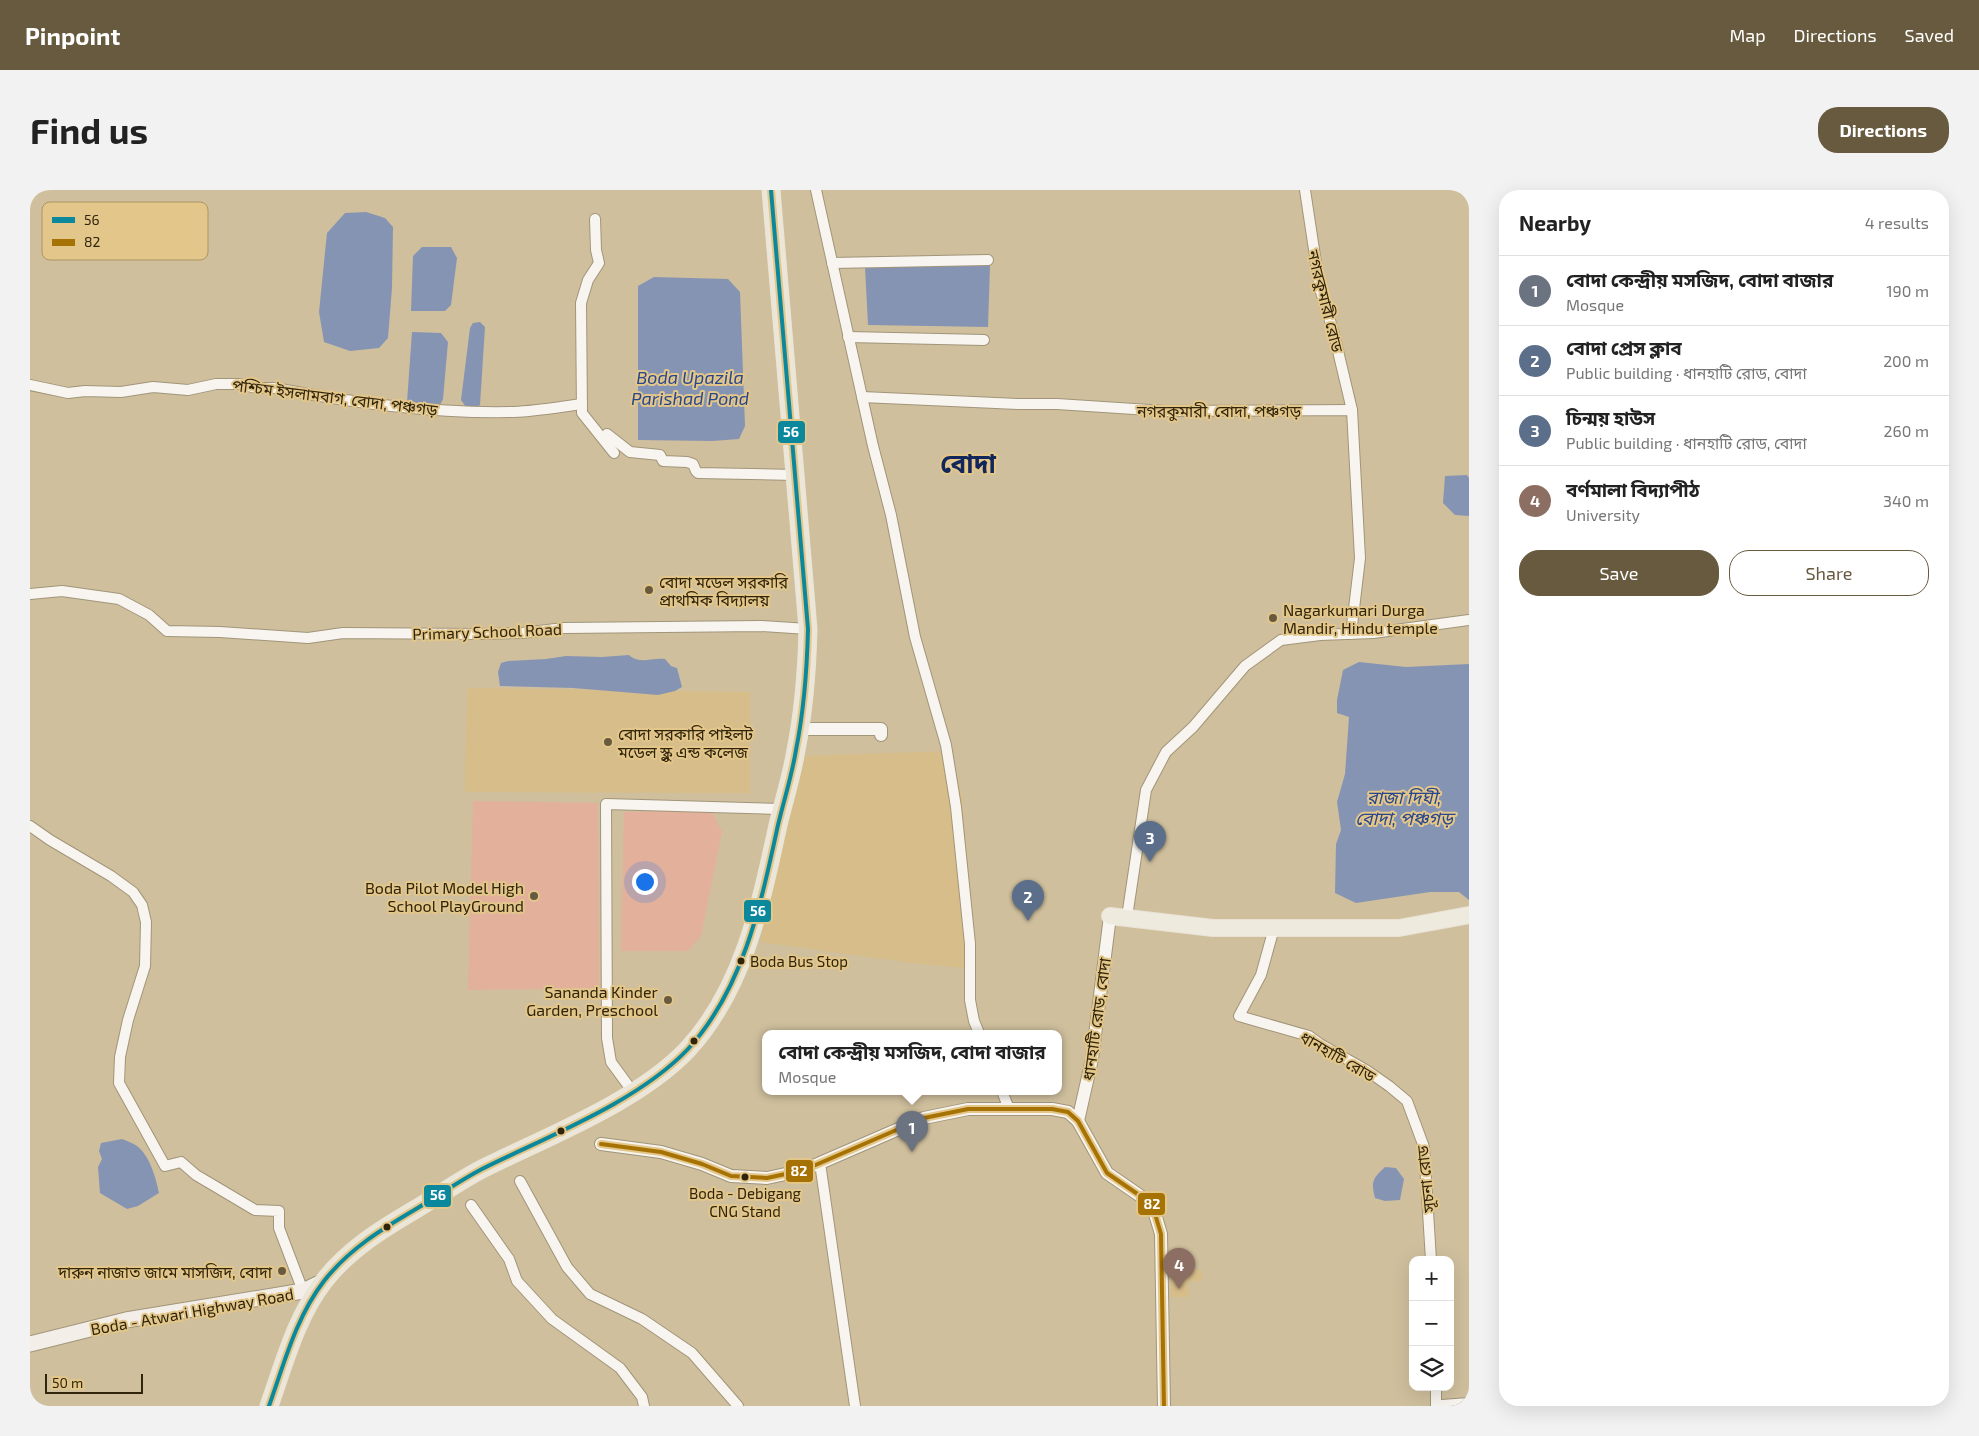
<!DOCTYPE html>
<html lang="en">
<head>
<meta charset="utf-8">
<style>
  body { margin:0; font-family:"Exo 2","Noto Sans Bengali",sans-serif; background:#f2f2f2; color:#222 }
  .controls { position:absolute; right:15px; bottom:15px; display:grid; overflow:hidden; border-radius:10px; box-shadow:0 5px 20px #0002 }
  .controls button { width:45px; height:45px; display:grid; place-items:center; padding:0; border:0; border-bottom:1px solid #e0e0e0; background:#fff; color:#222; font:25px sans-serif }
  .scale { position:absolute; left:15px; bottom:12px; width:98px; box-sizing:border-box; padding-left:5px; border:2px solid #30240b; border-top:0; font-size:14px; line-height:18px; white-space:nowrap; color:#30240b; -webkit-text-stroke:4px #e3c689; paint-order:stroke }
  .you { position:absolute; left:614px; top:691px; width:18px; height:18px; margin:-12px; border:4px solid #fff; border-radius:50%; background:#1a73e8; box-shadow:0 0 0 8px #1a73e833 }
  .badge { display:grid; place-items:center; width:32px; height:32px; border-radius:50%; background:#685a3e; color:#fff; font-size:16px; font-weight:700 }
  .pin { position:absolute; translate:-50% -41px; filter:drop-shadow(0 1px 2px #0008) }
  .pin::after { content:''; position:absolute; top:26px; width:18px; height:15px; background:inherit; clip-path:polygon(0 0,100% 0,50% 100%) }
  .popup { position:absolute; left:732px; top:840px; width:300px; height:65px; box-sizing:border-box; display:grid; place-content:center; border-radius:10px; background:#fff; filter:drop-shadow(0 1px 4px #0005); font-size:16px; white-space:nowrap; color:#767676 }
  .popup b { font-size:19px; color:#222 }
  .popup::after { content:''; position:absolute; left:50%; top:100%; margin-left:-10px; border:10px solid transparent; border-top-color:#fff }
  .list { margin:0; padding:0; list-style:none }
  h2 { display:flex; justify-content:space-between; align-items:center; height:65px; margin:0; padding:0 20px; font-size:21px }
  h2 small { font-size:16px; font-weight:400; color:#767676 }
  .list li { display:grid; grid-template-columns:32px 1fr auto; gap:15px; align-items:center; box-sizing:border-box; height:70px; padding:0 20px; border-top:1px solid #e0e0e0 }
  .list b { display:block; font-size:19px; white-space:nowrap }
  .list p { margin:0; font-size:16px; white-space:nowrap; color:#767676 }
  .list em { font-size:16px; font-style:normal; color:#767676 }
  .actions { display:flex; gap:10px; padding:15px 20px }
  .actions a { flex:1; padding:11px 0; border:1px solid #685a3e; border-radius:20px; text-align:center; font-size:18px; color:#685a3e }
  .actions .main { background:#685a3e; color:#fff }
  .icon { flex:none; width:28px; height:28px; fill:none; stroke:currentColor; stroke-width:2; stroke-linecap:round; stroke-linejoin:round }
  .map { position:relative; flex:none; width:1439px; height:1216px; overflow:hidden; border-radius:20px }
  header { display:flex; align-items:center; gap:30px; box-sizing:border-box; height:70px; padding:0 25px; background:#685a3e; color:#fff }
  header strong { font-size:24px }
  nav { display:flex; gap:28px; margin-inline-start:auto; font-size:18px }
  .intro { display:flex; align-items:center; justify-content:space-between; box-sizing:border-box; height:120px; padding:0 30px }
  h1 { margin:0; font-size:35px }
  .button { padding:12px 22px; border-radius:20px; background:#685a3e; color:#fff; font-size:18px; font-weight:700 }
  main { display:flex; gap:30px; padding:0 30px }
  aside { flex:1; background:#fff; border-radius:20px; box-shadow:0 5px 20px #0002 }
  .map>svg:first-child { display:block }
  .built { fill:#d7bd89 }
  .green { fill:#e3b09c }
  .water { fill:#8694b4 }
  .lines { fill:none; stroke-linecap:round; stroke-linejoin:round }
  .minor-casing { stroke:#a1957a; stroke-width:12 }
  .tertiary-casing { stroke:#a1957a; stroke-width:14 }
  .secondary-casing { stroke:#a1957a; stroke-width:17 }
  .primary-casing { stroke:#e9e2d3; stroke-width:18 }
  .trunk-casing { stroke:#e9e2d3; stroke-width:19 }
  .minor { stroke:#f8f5f0; stroke-width:10 }
  .tertiary { stroke:#f8f5f0; stroke-width:12 }
  .secondary { stroke:#f3efe8; stroke-width:15 }
  .primary { stroke:#eeeade; stroke-width:16 }
  .trunk { stroke:#ebe6d8; stroke-width:18 }
  .bus-1-casing { stroke:#e3c689; stroke-width:8 }
  .bus-2-casing { stroke:#e3c689; stroke-width:8 }
  .bus-1 { stroke:#0c889d; stroke-width:4 }
  .bus-2 { stroke:#a77204; stroke-width:4 }
  .poi-dot { fill:#685a3e; stroke:#e3c689; stroke-width:2 }
  .bus-dot { fill:#30240b; stroke:#e3c689; stroke-width:2 }
  .labels { text-anchor:middle; dominant-baseline:central; stroke-width:4; stroke-linejoin:round; paint-order:stroke }
  .bus-label { font-size:15px; fill:#30240b; stroke:#e3c689; text-anchor:start }
  .street-label { font-size:16px; fill:#30240b; stroke:#e3c689 }
  .poi-label { font-size:16px; fill:#30240b; stroke:#e3c689; text-anchor:start }
  .water-label { font-size:18px; font-style:italic; fill:#274690; stroke:#e3c689 }
  .town-label { font-size:26px; font-weight:bold; fill:#11265b; stroke:#e3c689 }
  .key { fill:#e3c689; stroke:#ad9563; stroke-width:1 }
  .key-label { font-size:14px; fill:#30240b }
  .line-badge { stroke:#e3c689; stroke-width:2 }
  .badge-label { font-size:14px; text-anchor:middle; font-weight:bold; fill:#fff }
</style>
</head>
<body>
<header>
<strong>Pinpoint</strong>
<nav><a>Map</a><a>Directions</a><a>Saved</a></nav>
</header>
<div class="intro"><h1>Find us</h1><a class="button">Directions</a></div>
<main>
<div class="map">
<svg width="1439" height="1216" viewBox="0 0 1439 1216">
  <rect width="100%" height="100%" fill="#cfbf9d"/>
  <g class="built">
    <path d="M437 498 720 502V603L435 602Z"/>
    <path d="M924 561V571L932 607 946 779 882 773 731 752 738 691 769 566Z"/>
    <path d="M1140 1080H1172V1091H1158L1159 1107H1141Z"/>
  </g>
  <g class="green">
    <path d="M443 611 568 613 569 798 438 800Z"/>
    <path d="M648 621 682 622 692 642 671 746 658 761H591L594 622Z"/>
  </g>
  <g class="water">
    <path d="M336 22 355 28 363 37 362 98 358 148 349 158 320 161 294 152 289 122 297 43 315 23Z"/>
    <path d="M392 57H421L427 68 421 115 415 121H381L383 66Z"/>
    <path d="M960 75 958 137 838 135 835 77Z"/>
    <path d="M624 87 698 89 710 102 715 236 709 249 682 251 608 250V96Z"/>
    <path d="M450 132 455 137 450 215 445 218 436 217 431 210 440 138 443 133Z"/>
    <path d="M382 142 411 143 418 152 413 209 410 215 377 212Z"/>
    <path d="M1437 285 1439 288V326L1425 325 1413 313 1415 286Z"/>
    <path d="M599 465C610 475 622 467 635 469L641 476 647 478 652 497 645 501 628 505 543 498 470 496 468 482 471 473 478 471 516 469 536 466 572 467Z"/>
    <path d="M1329 472 1376 477 1439 474V710L1429 702H1400L1326 713 1305 703 1306 654 1311 640 1307 612 1315 584 1319 527 1307 523V510L1313 480Z"/>
    <path d="M92 949C97 951 103 953 107 956 120 966 126 988 129 1003L108 1016 97 1019 70 1003 68 977 72 969 69 961 71 953Z"/>
    <path d="M1355 977 1366 978 1374 989 1370 1010 1355 1011 1345 1008C1341 992 1342 989 1355 977Z"/>
  </g>
  <g class="lines">
    <defs>
      <g id="minor">
        <path d="M786 0 843 256 861 325 885 447 916 555 926 617 940 754V810L944 831 949 843"/>
        <path d="M1275 0 1290 99 1303 140 1322 220"/>
        <path d="M565 29 566 60 569 73 558 90 551 113 552 223 584 263"/>
        <path d="M802 73 958 70"/>
        <path d="M818 147 954 150"/>
        <path d="M0 195 38 203 55 201 91 202 123 197 158 200 186 194H209L227 198H245C323 213 404 224 484 222 506 221 529 217 552 214"/>
        <path d="M832 207 988 214H1027L1135 221 1322 220 1330 368 1321 444"/>
        <path d="M577 244 600 262 630 265 633 271 657 272 663 274 666 281 668 283 765 285"/>
        <path d="M0 404 32 401 89 409 119 425 137 441 190 442 278 448 313 443 450 444 492 443 534 438 731 436 778 439"/>
        <path d="M0 636 20 650 81 686 103 702 112 715 116 732 115 776 98 830 90 867 89 893 135 976 151 972 166 985 225 1020 249 1021V1038L273 1101"/>
        <path d="M1097 727 1116 600 1136 562 1163 537 1215 476 1251 450 1290 445 1343 443 1439 430"/>
        <path d="M1244 738 1231 785 1209 826 1279 846 1290 854 1336 880 1359 896 1377 911 1394 957 1401 1070"/>
        <path d="M972 901 979 919"/>
        <path d="M603 902 581 872 577 848 576 614 752 619"/>
        <path d="M790 973 825 1216"/>
        <path d="M490 991 537 1077 560 1104 612 1129 662 1163 708 1216"/>
        <path d="M441 1015 479 1069 487 1091 522 1129 590 1178 612 1207 614 1216"/>
        <path d="M1406 1197V1216"/>
      </g>
      <g id="tertiary">
        <path d="M772 539H851V545"/>
        <path d="M1048 931 1062 869 1080 726"/>
        <path d="M571 954 631 962 672 974 701 986 737 988 774 980 894 928 938 919H1022L1038 922 1048 931 1077 983 1122 1014 1131 1044 1134 1216"/>
        <path d="M1412 1216 1439 1214"/>
      </g>
      <path id="secondary" d="M0 1154 96 1130 273 1101 294 1091"/>
      <path id="primary" d="M1080 726 1183 738H1369L1439 725"/>
      <path id="trunk" d="M239 1216C254 1174 266 1127 294 1091 319 1059 352 1039 386 1019 408 1006 429 991 452 979 516 947 608 912 658 859 714 798 731 713 748 635 754 610 762 585 766 560 774 520 777 480 778 439L741 0"/>
    </defs>
    <use href="#minor" class="minor-casing"/>
    <use href="#tertiary" class="tertiary-casing"/>
    <use href="#secondary" class="secondary-casing"/>
    <use href="#primary" class="primary-casing"/>
    <use href="#trunk" class="trunk-casing"/>
    <use href="#minor" class="minor"/>
    <use href="#tertiary" class="tertiary"/>
    <use href="#secondary" class="secondary"/>
    <use href="#primary" class="primary"/>
    <use href="#trunk" class="trunk"/>
    <defs>
      <path id="bus-1" d="M239 1216C254 1174 266 1127 294 1091 319 1059 352 1039 386 1019 408 1006 429 991 452 979 516 947 608 912 658 859 714 798 731 713 748 635 754 610 762 585 766 560 774 520 777 480 778 439L741 0"/>
      <path id="bus-2" d="M571 954 631 962 672 974 701 986 737 988 774 980 894 928 938 919H1022L1038 922 1048 931 1077 983 1122 1014 1131 1044 1134 1216"/>
    </defs>
    <use href="#bus-1" class="bus-1-casing"/>
    <use href="#bus-2" class="bus-2-casing"/>
    <use href="#bus-1" class="bus-1"/>
    <use href="#bus-2" class="bus-2"/>
  </g>
  <g class="poi-dot">
    <circle cx="619" cy="400" r="5"/>
    <circle cx="1243" cy="428" r="5"/>
    <circle cx="578" cy="552" r="5"/>
    <circle cx="504" cy="706" r="5"/>
    <circle cx="638" cy="810" r="5"/>
    <circle cx="252" cy="1081" r="5"/>
  </g>
  <g class="bus-dot">
    <circle cx="711" cy="771" r="4.5"/>
    <circle cx="664" cy="851" r="4.5"/>
    <circle cx="531" cy="941" r="4.5"/>
    <circle cx="715" cy="987" r="4.5"/>
    <circle cx="357" cy="1037" r="4.5"/>
  </g>
  <g class="labels">
    <g class="bus-label">
      <text x="720" y="771">Boda Bus Stop</text>
      <text x="715" y="1003" text-anchor="middle">Boda - Debigang<tspan x="715" dy="18">CNG Stand</tspan></text>
    </g>
    <g class="street-label">
      <text transform="translate(1296 111) rotate(76)">নগরকুমারী রোড</text>
      <text transform="translate(305 207) rotate(7)">পশ্চিম ইসলামবাগ, বোদা, পঞ্চগড়</text>
      <text x="1189" y="220">নগরকুমারী, বোদা, পঞ্চগড়</text>
      <text transform="translate(457 441) rotate(-2)">Primary School Road</text>
      <text transform="translate(1066 829) rotate(-82)">ধানহাটি রোড, বোদা</text>
      <text transform="translate(1308 866) rotate(30)">ধানহাটি রোড</text>
      <text transform="translate(1395 989) rotate(-96)">সূচনা রোড</text>
      <text transform="translate(162 1121) rotate(-10)">Boda - Atwari Highway Road</text>
    </g>
    <g class="poi-label">
      <text x="629" y="391">বোদা মডেল সরকারি<tspan x="629" dy="18">প্রাথমিক বিদ্যালয়</tspan></text>
      <text x="1253" y="419">Nagarkumari Durga<tspan x="1253" dy="18">Mandir, Hindu temple</tspan></text>
      <text x="588" y="543">বোদা সরকারি পাইলট<tspan x="588" dy="18">মডেল স্কুল এন্ড কলেজ</tspan></text>
      <text x="494" y="697" text-anchor="end">Boda Pilot Model High<tspan x="494" dy="18">School PlayGround</tspan></text>
      <text x="628" y="801" text-anchor="end">Sananda Kinder<tspan x="628" dy="18">Garden, Preschool</tspan></text>
      <text x="242" y="1081" text-anchor="end">দারুন নাজাত জামে মাসজিদ, বোদা</text>
    </g>
    <g class="water-label">
      <text x="660" y="187">Boda Upazila<tspan x="660" dy="21">Parishad Pond</tspan></text>
      <text x="1374" y="607">রাজা দিঘী,<tspan x="1374" dy="21">বোদা, পঞ্চগড়</tspan></text>
    </g>
    <g class="town-label">
      <text x="938" y="272">বোদা</text>
    </g>
  </g>
  <rect x="12" y="12" width="166" height="58" rx="8" class="key"/>
  <rect x="22" y="27" width="23" height="6" fill="#0c889d"/>
  <rect x="22" y="49" width="23" height="7" fill="#a77204"/>
  <g class="key-label">
    <text x="54" y="35">56</text>
    <text x="54" y="57">82</text>
  </g>
  <g class="line-badge">
    <rect x="747" y="230" width="29" height="24" rx="5" fill="#0c889d"/>
    <rect x="713" y="709" width="29" height="24" rx="5" fill="#0c889d"/>
    <rect x="755" y="969" width="29" height="24" rx="5" fill="#a77204"/>
    <rect x="393" y="994" width="29" height="24" rx="5" fill="#0c889d"/>
    <rect x="1107" y="1002" width="29" height="24" rx="5" fill="#a77204"/>
  </g>
  <g class="badge-label">
    <text x="761" y="247">56</text>
    <text x="728" y="726">56</text>
    <text x="769" y="986">82</text>
    <text x="408" y="1010">56</text>
    <text x="1122" y="1019">82</text>
  </g>
</svg>
<div class="controls">
<button>+</button>
<button>−</button>
<button><svg class="icon" aria-label="layers" viewBox="0 0 24 24"><path d="M12 4l9 5-9 5-9-5zM3 14l9 5 9-5"/></svg></button>
</div>
<div class="scale">50 m</div>
<div class="you"></div>
<div class="pin badge" style="left:882px;top:962px;background:#6b7280">1</div>
<div class="popup"><b>বোদা কেন্দ্রীয় মসজিদ, বোদা বাজার</b>Mosque</div>
<div class="pin badge" style="left:998px;top:731px;background:#5c6f8a">2</div>
<div class="pin badge" style="left:1120px;top:672px;background:#5c6f8a">3</div>
<div class="pin badge" style="left:1149px;top:1099px;background:#8d6e63">4</div>
</div>
<aside>
<h2>Nearby<small>4 results</small></h2>
<ul class="list">
<li><span class="badge" style="background:#6b7280">1</span><div><b>বোদা কেন্দ্রীয় মসজিদ, বোদা বাজার</b><p>Mosque</p></div><em>190 m</em></li>
<li><span class="badge" style="background:#5c6f8a">2</span><div><b>বোদা প্রেস ক্লাব</b><p>Public building · ধানহাটি রোড, বোদা</p></div><em>200 m</em></li>
<li><span class="badge" style="background:#5c6f8a">3</span><div><b>চিন্ময় হাউস</b><p>Public building · ধানহাটি রোড, বোদা</p></div><em>260 m</em></li>
<li><span class="badge" style="background:#8d6e63">4</span><div><b>বর্ণমালা বিদ্যাপীঠ</b><p>University</p></div><em>340 m</em></li>
</ul>
<div class="actions"><a class="main">Save</a><a>Share</a></div>
</aside>
</main>
</body>
</html>
